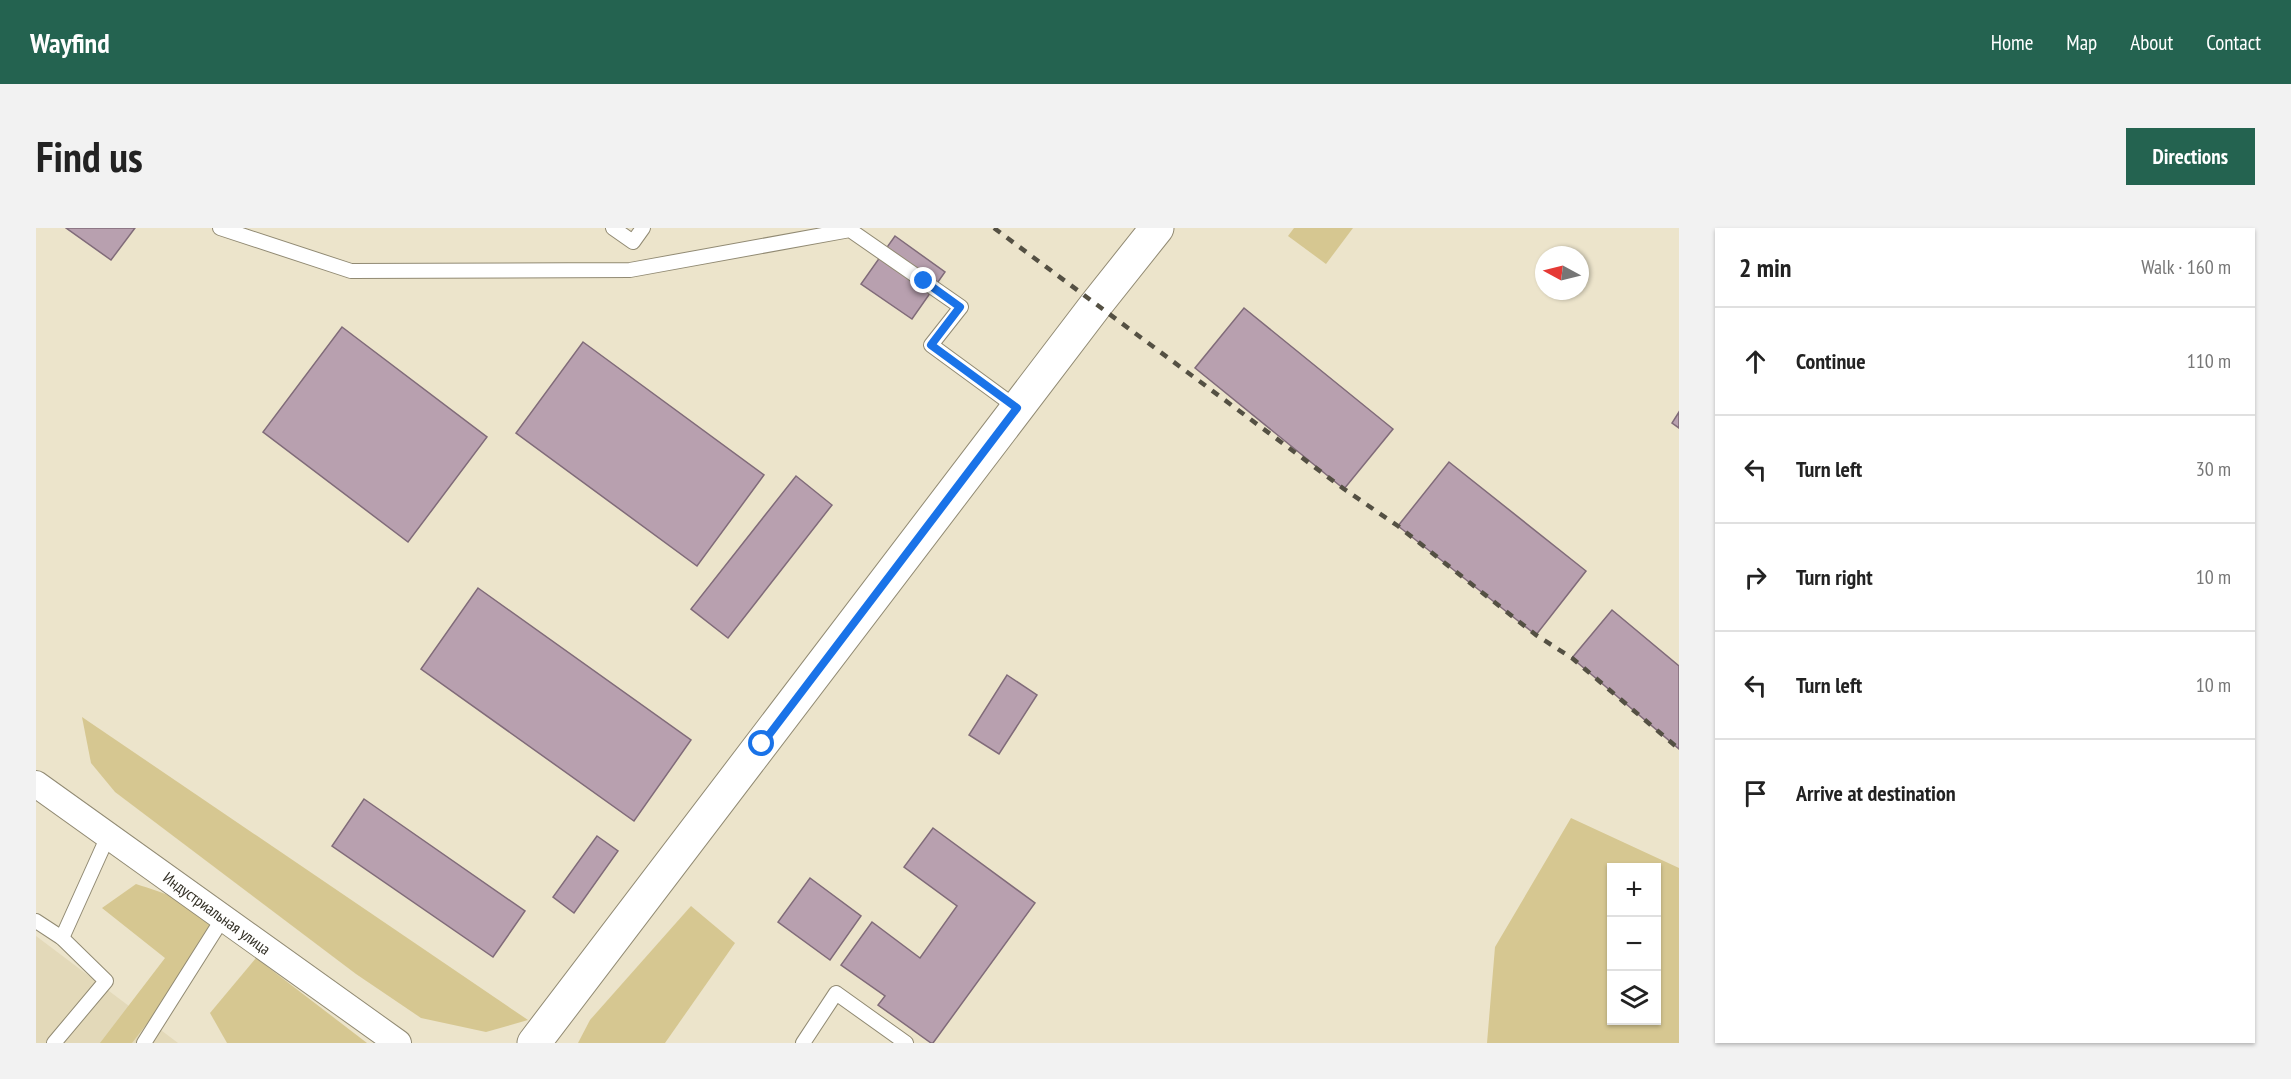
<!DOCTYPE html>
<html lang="en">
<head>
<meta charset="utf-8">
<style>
  body { margin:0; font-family:"PT Sans Narrow",sans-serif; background:#f2f2f2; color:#222 }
  .controls { position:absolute; right:18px; bottom:18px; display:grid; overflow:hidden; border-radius:0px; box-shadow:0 2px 4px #0004 }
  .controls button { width:54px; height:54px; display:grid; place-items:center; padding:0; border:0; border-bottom:2px solid #e0e0e0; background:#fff; color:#222; font:30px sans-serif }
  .compass { position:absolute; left:1499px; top:18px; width:54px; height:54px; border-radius:50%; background:#fff; box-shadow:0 2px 4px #0004; rotate:277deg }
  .stop { position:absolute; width:18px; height:18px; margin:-14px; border:4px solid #1a73e8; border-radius:50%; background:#fff }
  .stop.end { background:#1a73e8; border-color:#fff; box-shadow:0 2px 6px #0008 }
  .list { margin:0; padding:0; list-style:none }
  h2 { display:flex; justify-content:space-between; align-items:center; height:78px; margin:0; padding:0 24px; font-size:26px }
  h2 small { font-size:20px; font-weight:400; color:#767676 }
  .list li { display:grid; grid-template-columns:39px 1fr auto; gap:18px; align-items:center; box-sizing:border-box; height:108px; padding:0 24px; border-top:2px solid #e0e0e0 }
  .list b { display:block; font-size:22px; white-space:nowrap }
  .list em { font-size:20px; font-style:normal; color:#767676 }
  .icon { flex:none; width:33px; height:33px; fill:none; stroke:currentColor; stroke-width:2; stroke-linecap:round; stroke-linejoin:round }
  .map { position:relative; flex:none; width:1643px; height:815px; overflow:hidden; border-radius:0px }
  header { display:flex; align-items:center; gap:36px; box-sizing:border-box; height:84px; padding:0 30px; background:#246350; color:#fff }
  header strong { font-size:28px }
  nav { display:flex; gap:33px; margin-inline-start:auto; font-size:21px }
  .intro { display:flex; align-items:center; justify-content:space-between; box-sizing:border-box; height:144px; padding:0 36px }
  h1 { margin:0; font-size:42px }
  .button { padding:15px 27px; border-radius:0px; background:#246350; color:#fff; font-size:21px; font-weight:700 }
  main { display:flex; gap:36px; padding:0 36px }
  aside { flex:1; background:#fff; border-radius:0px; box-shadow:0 2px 4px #0004 }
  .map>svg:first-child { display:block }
  .built { fill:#e3d9b9 }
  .green { fill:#d6c791; fill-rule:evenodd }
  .building { fill:#b8a0af; stroke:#806b79; stroke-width:1.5 }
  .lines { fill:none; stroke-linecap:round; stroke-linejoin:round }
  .lane-casing { stroke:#918a73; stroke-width:16 }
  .street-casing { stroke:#918a73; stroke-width:28 }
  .secondary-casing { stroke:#918a73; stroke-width:35 }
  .lane { stroke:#fff; stroke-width:14 }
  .street { stroke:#fff; stroke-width:26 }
  .secondary { stroke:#fff; stroke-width:33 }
  .rail { stroke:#545043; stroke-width:4.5; stroke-dasharray:8 8; stroke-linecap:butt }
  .route { stroke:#1a73e8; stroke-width:8 }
  .labels { text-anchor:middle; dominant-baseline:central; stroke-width:4.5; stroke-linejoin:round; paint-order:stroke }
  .street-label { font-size:16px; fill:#333026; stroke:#fff }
</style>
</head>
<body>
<header>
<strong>Wayfind</strong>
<nav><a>Home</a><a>Map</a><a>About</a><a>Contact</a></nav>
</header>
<div class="intro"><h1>Find us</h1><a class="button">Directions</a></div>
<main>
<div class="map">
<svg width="1643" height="815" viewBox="0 0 1643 815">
  <rect width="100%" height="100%" fill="#ece4cb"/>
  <path class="built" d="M0 708 142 815H0Z"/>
  <g class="green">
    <path d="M1258 0H1317L1290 36 1252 8Z"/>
    <path d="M46 489 492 792 450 804 385 790 320 746 79 564 55 535Z"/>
    <path d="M1535 590 1643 640V815H1451L1459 719ZM1576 640H1620V792H1576Z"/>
    <path d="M100 656C127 665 156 673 176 694L171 718 96 815H64L129 730 66 680Z"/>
    <path d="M655 678 699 715 629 815H542L554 792Z"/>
    <path d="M220 730 331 815H191L174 785Z"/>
  </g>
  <g class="building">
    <path d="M30 0H99L75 32Z"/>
    <path d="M859 8 909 44 876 91 825 56Z"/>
    <path d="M1208 80 1357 201 1308 261 1159 140Z"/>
    <path d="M306 99 451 209 372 314 227 204Z"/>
    <path d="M547 114 728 247 661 338 480 205Z"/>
    <path d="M1643 184V200L1636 195Z"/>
    <path d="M1413 234 1550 343 1500 407 1362 298Z"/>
    <path d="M760 248 796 277 692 410 655 381Z"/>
    <path d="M442 360 655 512 598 593 385 441Z"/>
    <path d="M1576 382 1643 438V521L1536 430Z"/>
    <path d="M971 447 1001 467 963 526 933 507Z"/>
    <path d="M328 571 489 683 457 729 296 618Z"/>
    <path d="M897 600 999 675 897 815H895L842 777 849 768 805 737 836 694 884 730 921 678 868 639Z"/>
    <path d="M561 608 582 623 538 685 517 669Z"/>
    <path d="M774 650 825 688 794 732 742 694Z"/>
  </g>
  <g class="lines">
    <defs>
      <g id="lane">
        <path d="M184 0 315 43 594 42 814 2 925 79 895 117 981 180"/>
        <path d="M577 0 597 14 607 0"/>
        <path d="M0 693 26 710 70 753 18 815"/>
        <path d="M26 710 72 608"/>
        <path d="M108 815 187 690"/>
        <path d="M767 815 800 765 870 815"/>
      </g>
      <path id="street" d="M0 556 362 815"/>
      <path id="secondary" d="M498 815 1059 78 1121 0"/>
    </defs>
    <use href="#lane" class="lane-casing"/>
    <use href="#street" class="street-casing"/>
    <use href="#secondary" class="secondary-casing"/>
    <use href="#lane" class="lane"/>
    <use href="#street" class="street"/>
    <use href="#secondary" class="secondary"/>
    <path class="rail" d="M958 0 1308 261 1362 298 1500 407 1536 430 1643 521"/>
  </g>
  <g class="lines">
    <path class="route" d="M726 516 981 180 895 117 924 79 888 53"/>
  </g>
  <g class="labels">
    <g class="street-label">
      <text transform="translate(181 685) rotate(36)">Индустриальная улица</text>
    </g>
  </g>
</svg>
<div class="controls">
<button>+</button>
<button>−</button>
<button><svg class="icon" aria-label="layers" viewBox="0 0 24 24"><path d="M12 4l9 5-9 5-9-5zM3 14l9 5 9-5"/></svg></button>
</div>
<svg class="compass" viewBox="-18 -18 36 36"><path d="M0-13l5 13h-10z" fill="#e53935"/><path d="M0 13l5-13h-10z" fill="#767676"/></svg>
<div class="stop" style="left:726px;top:516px"></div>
<div class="stop end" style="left:888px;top:53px"></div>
</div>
<aside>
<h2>2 min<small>Walk · 160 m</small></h2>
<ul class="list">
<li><svg class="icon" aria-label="ahead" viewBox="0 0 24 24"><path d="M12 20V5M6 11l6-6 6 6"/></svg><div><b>Continue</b></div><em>110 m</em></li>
<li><svg class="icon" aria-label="left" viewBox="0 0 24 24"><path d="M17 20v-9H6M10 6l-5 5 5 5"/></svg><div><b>Turn left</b></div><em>30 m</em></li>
<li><svg class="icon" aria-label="right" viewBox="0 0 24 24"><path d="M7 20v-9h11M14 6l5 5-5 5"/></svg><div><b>Turn right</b></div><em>10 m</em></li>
<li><svg class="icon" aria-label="left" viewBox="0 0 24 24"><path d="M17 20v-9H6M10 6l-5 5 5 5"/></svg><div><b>Turn left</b></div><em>10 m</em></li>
<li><svg class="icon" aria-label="arrive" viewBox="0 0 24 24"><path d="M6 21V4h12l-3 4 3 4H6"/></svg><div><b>Arrive at destination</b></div></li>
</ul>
</aside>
</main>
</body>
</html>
